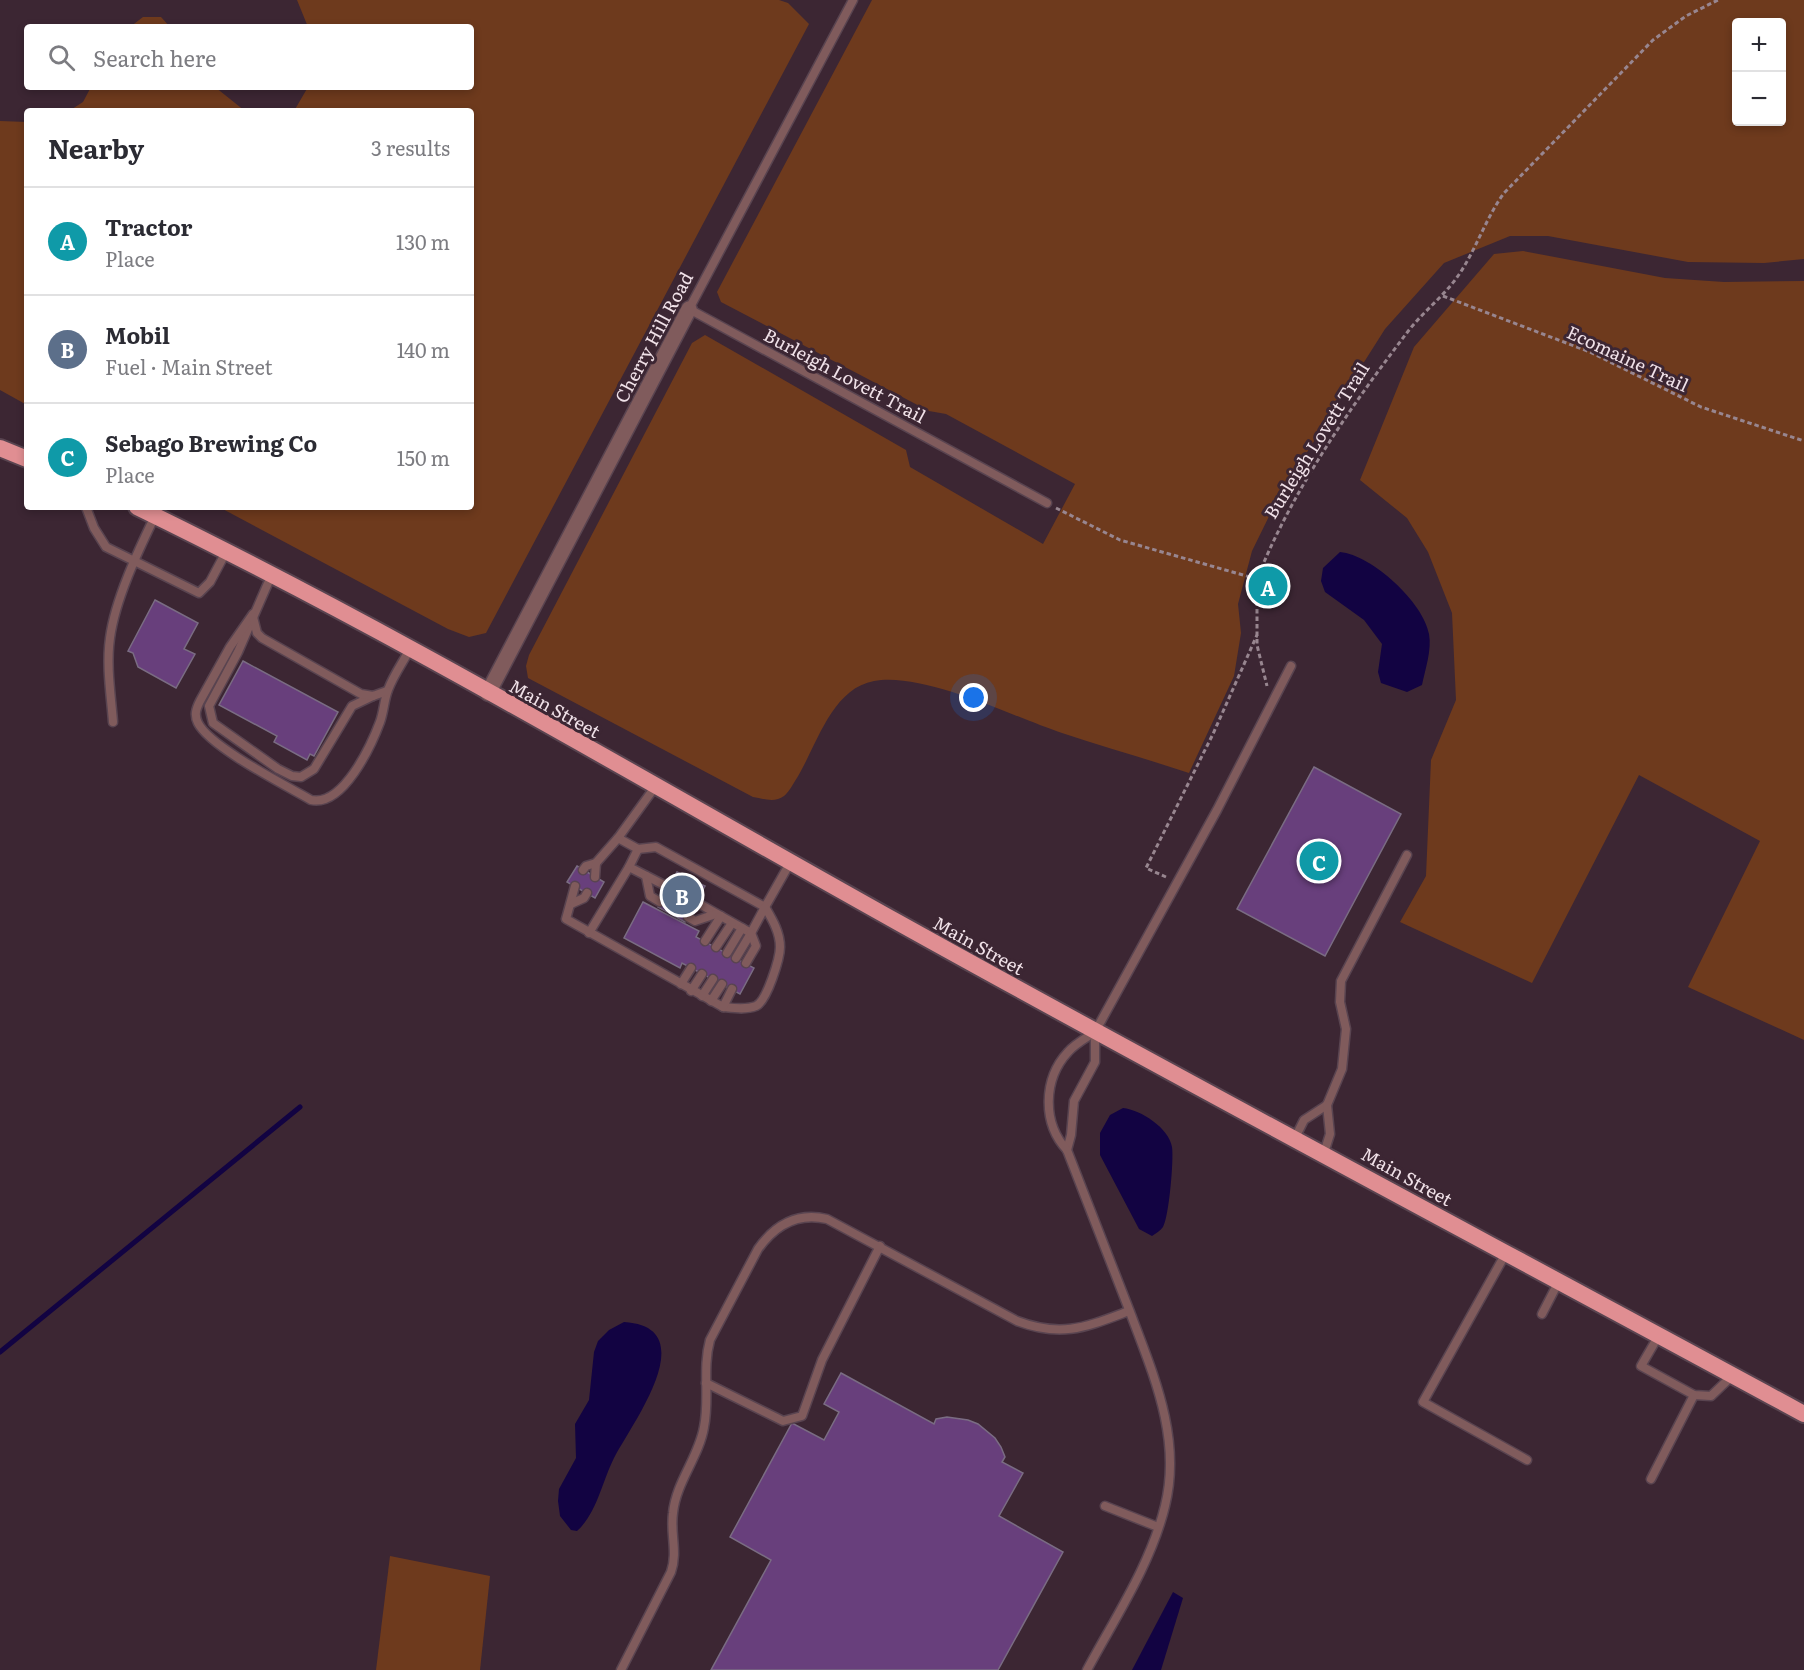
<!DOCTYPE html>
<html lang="en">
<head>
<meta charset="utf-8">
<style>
  body { margin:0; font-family:Literata,serif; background:#f7f7f7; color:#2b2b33 }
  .controls { position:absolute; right:18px; top:18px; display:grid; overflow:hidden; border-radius:6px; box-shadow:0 3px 9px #0003 }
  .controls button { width:54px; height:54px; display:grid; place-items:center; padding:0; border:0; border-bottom:2px solid #e1e1e2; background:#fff; color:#2b2b33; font:30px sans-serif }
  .you { position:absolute; left:974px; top:698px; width:21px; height:21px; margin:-15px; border:4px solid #fff; border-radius:50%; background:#1a73e8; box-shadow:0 0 0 9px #1a73e833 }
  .badge { display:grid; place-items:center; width:39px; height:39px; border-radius:50%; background:#3e7474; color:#fff; font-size:20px; font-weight:700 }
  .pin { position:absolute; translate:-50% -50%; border:3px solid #fff; box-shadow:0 2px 6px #0006 }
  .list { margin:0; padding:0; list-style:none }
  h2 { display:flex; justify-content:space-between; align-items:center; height:78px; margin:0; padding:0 24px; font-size:26px }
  h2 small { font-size:20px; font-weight:400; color:#7c7c81 }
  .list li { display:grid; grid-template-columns:39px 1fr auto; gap:18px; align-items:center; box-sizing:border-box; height:108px; padding:0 24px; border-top:2px solid #e1e1e2 }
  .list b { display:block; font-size:22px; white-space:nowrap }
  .list p { margin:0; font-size:20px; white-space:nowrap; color:#7c7c81 }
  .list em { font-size:20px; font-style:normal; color:#7c7c81 }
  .icon { flex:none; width:33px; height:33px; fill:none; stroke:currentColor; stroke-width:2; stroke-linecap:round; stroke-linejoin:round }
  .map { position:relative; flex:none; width:1804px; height:1670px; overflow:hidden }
  .search { position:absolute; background:#fff; box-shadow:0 3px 9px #0003; left:24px; top:24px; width:450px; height:66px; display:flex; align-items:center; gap:15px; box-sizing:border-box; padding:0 21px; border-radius:6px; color:#7c7c81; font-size:22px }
  .panel { position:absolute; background:#fff; box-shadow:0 3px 9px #0003; left:24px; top:108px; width:450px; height:402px; border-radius:6px }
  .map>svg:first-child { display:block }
  .green { fill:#6e3a1d; fill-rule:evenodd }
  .water { fill:#120342 }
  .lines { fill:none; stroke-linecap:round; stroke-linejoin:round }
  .stream { stroke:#120342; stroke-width:5 }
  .building { fill:#683f7c; stroke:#7a6c83; stroke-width:1.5 }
  .service-casing { stroke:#594450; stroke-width:11 }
  .minor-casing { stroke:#594450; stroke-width:18 }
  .trunk-casing { stroke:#594450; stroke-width:20 }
  .path { stroke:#988690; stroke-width:3; stroke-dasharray:4.5 3; stroke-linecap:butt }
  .service { stroke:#805b5c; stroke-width:8 }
  .minor { stroke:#805b5c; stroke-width:15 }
  .trunk { stroke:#e08e92; stroke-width:16 }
  .labels { text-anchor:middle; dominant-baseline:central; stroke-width:6; stroke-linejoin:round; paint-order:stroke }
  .street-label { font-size:18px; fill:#f0e1e8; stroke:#3c2633 }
</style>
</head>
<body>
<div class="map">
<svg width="1804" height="1670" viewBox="0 0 1804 1670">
  <rect width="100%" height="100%" fill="#3c2633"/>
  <g class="green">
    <path d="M297 0H779L788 3 809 24 486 633 469 637 448 629 219 507H471V111H294L308 87H471V27H308Z"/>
    <path d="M872 0H1804V259L1764 263 1688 262 1548 236H1510L1444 263 1385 329 1278 498 1252 551 1238 604 1241 633 1234 676 1189 773C1147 759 1104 747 1062 733 1013 717 925 672 874 681 830 689 816 749 795 781 792 786 788 793 784 796 775 803 764 799 753 797L528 678 526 666 529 655 692 343 705 335 906 450 910 467 1043 544 1075 484 946 414 929 411 721 302 717 292ZM1736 22H1782V122H1736Z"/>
    <path d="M143 17H161L170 27H130Z"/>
    <path d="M91 87H215L245 111H69L83 102Z"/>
    <path d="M0 121 27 122V405L0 390Z"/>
    <path d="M1523 251 1665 278 1724 282 1804 281V1040L1688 987 1760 841 1639 775 1532 983 1400 922 1426 876 1431 760 1456 700 1452 613 1428 552 1407 518 1360 480 1414 347 1494 254Z"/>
    <path d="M390 1556 490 1576 480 1670H376Z"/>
  </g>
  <g class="water">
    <path d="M1340 552C1372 555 1424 603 1429 634 1432 650 1425 670 1422 685L1407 692 1381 683 1378 672 1382 644 1364 620 1325 592 1321 581 1323 568Z"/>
    <path d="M1123 1108C1141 1110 1169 1128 1172 1147 1174 1159 1169 1217 1163 1227 1160 1231 1156 1233 1152 1236L1139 1229 1100 1155V1133L1110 1115Z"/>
    <path d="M624 1322C706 1327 630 1426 614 1458 602 1482 597 1513 577 1531L571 1530 560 1516 558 1501 559 1489 576 1458 575 1424 589 1400 594 1352 598 1341 609 1330Z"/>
    <path d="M1173 1592 1183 1598 1161 1670H1132Z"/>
  </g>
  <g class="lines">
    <path class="stream" d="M0 1352 300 1107"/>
  </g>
  <g class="building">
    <path d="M155 600 198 623 184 649 195 654 176 688 138 667 133 653 128 651Z"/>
    <path d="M243 661 338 712 314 756 310 754 307 760 274 742 277 736 219 705Z"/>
    <path d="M1314 767 1401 814 1325 956 1237 909Z"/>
    <path d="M577 866 604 882 595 898 567 882Z"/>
    <path d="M677 872 705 886 685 922 658 907Z"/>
    <path d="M643 902 699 931 696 937 754 968 740 994 682 963 680 968 624 938Z"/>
    <path d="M841 1373 934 1424 936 1419 947 1417 968 1420 978 1424 995 1438 1001 1447 1005 1457 1002 1462 1023 1473 999 1516 1063 1552 998 1670H711L771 1560 730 1537 792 1423 824 1440 839 1412 824 1404Z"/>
  </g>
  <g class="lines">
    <defs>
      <g id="service">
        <path d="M853 0 689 309 1047 503"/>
        <path d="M86 507 94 528 106 547 199 593 210 582 226 552"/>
        <path d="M272 574 238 652 209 706 213 723 278 769 292 776 301 777 314 769 352 706 373 696"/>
        <path d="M253 614 230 647 200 701C196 709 194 715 198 723 210 747 285 785 311 800 343 807 371 746 380 722 384 711 384 700 388 690 393 676 403 662 410 649"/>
        <path d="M253 617 257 633 262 638 361 694 373 696 387 691"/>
        <path d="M113 722C111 695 106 666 110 638 115 600 138 551 155 516"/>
        <path d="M655 787 618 838 638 849 656 847 765 907 790 863"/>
        <path d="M638 849 629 867 668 887"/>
        <path d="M583 870 586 866 596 863 618 838"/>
        <path d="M646 876 650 896 660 902"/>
        <path d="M595 877 596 863"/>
        <path d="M575 886 566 919 723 1007C733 1008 746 1010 756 1006 767 1001 780 958 780 947 780 932 772 919 765 907L751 933 696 902"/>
        <path d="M573 903 584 898 587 893"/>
        <path d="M688 917 695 921 716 914"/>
        <path d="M589 933 629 867"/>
        <path d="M705 941 721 916"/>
        <path d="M716 947 732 923"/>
        <path d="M727 953 742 928"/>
        <path d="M736 958 751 933"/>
        <path d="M746 963 756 946 751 933"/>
        <path d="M681 984 691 968"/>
        <path d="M691 991 702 974"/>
        <path d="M702 996 713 979"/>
        <path d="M711 1001 722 984"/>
        <path d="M723 1007 732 989"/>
        <path d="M1295 1138 1304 1120 1327 1105 1342 1069 1346 1029 1340 1002 1341 981 1407 855"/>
        <path d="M1067 1150 1071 1135 1074 1101 1095 1062V1032"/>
        <path d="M1324 1153 1330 1134 1327 1105"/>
        <path d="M1506 1253 1423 1402 1527 1460"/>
        <path d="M1542 1314 1559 1281"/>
        <path d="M1659 1335 1641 1366 1694 1395 1711 1396 1733 1375"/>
        <path d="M706 1383 783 1421 802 1416 822 1360 880 1246"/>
        <path d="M1651 1479 1694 1395"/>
        <path d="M1105 1506 1158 1527"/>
        <path d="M621 1670 671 1572C678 1552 670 1534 673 1513 676 1482 699 1457 704 1427 710 1398 702 1369 710 1340L758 1249C775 1225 797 1212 827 1219L1017 1321C1062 1338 1086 1327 1129 1311"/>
        <path d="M1087 1670C1115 1618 1151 1564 1165 1506 1182 1438 1153 1374 1130 1312 1109 1258 1088 1204 1067 1150 1042 1123 1043 1079 1068 1052 1075 1044 1086 1038 1095 1032L1217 810 1291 666"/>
      </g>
      <path id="minor" d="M488 693 689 309"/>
      <g id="trunk">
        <path d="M0 448 27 459"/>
        <path d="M137 507C397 633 646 782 899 923 1199 1090 1502 1250 1804 1414"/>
      </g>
    </defs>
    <use href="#service" class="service-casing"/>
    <use href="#minor" class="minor-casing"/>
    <use href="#trunk" class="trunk-casing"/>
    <g class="path">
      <path d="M1443 296 1590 352 1701 407 1804 441"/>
      <path d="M1056 508 1120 540 1257 579C1292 491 1349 409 1406 334 1422 312 1445 296 1460 273 1477 247 1486 218 1504 193L1653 40 1686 16 1718 0"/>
      <path d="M1257 579V645L1267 686"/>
      <path d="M1166 877 1146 868 1213 734 1257 635"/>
    </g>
    <use href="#service" class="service"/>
    <use href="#minor" class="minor"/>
    <use href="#trunk" class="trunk"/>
  </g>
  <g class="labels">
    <g class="street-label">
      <text transform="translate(653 337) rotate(-62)">Cherry Hill Road</text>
      <text transform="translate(1628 358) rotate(25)">Ecomaine Trail</text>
      <text transform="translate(845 375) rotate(28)">Burleigh Lovett Trail</text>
      <text transform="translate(1316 440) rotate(-58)">Burleigh Lovett Trail</text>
      <text transform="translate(555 708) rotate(29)">Main Street</text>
      <text transform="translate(979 945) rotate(29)">Main Street</text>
      <text transform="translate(1407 1176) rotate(29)">Main Street</text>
    </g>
  </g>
</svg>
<div class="controls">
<button>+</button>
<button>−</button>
</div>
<div class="you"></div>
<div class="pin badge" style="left:1268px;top:586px;background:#0f9aa8">A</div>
<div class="pin badge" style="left:682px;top:895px;background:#5c6f8a">B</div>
<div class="pin badge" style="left:1319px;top:861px;background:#0f9aa8">C</div>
<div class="search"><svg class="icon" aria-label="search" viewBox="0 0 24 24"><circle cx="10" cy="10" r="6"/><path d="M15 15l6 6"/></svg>Search here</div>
<section class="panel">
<h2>Nearby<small>3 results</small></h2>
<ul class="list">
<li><span class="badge" style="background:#0f9aa8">A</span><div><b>Tractor</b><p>Place</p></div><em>130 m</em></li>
<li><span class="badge" style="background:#5c6f8a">B</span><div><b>Mobil</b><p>Fuel · Main Street</p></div><em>140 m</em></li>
<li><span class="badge" style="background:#0f9aa8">C</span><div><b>Sebago Brewing Co</b><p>Place</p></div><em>150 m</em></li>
</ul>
</section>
</div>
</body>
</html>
